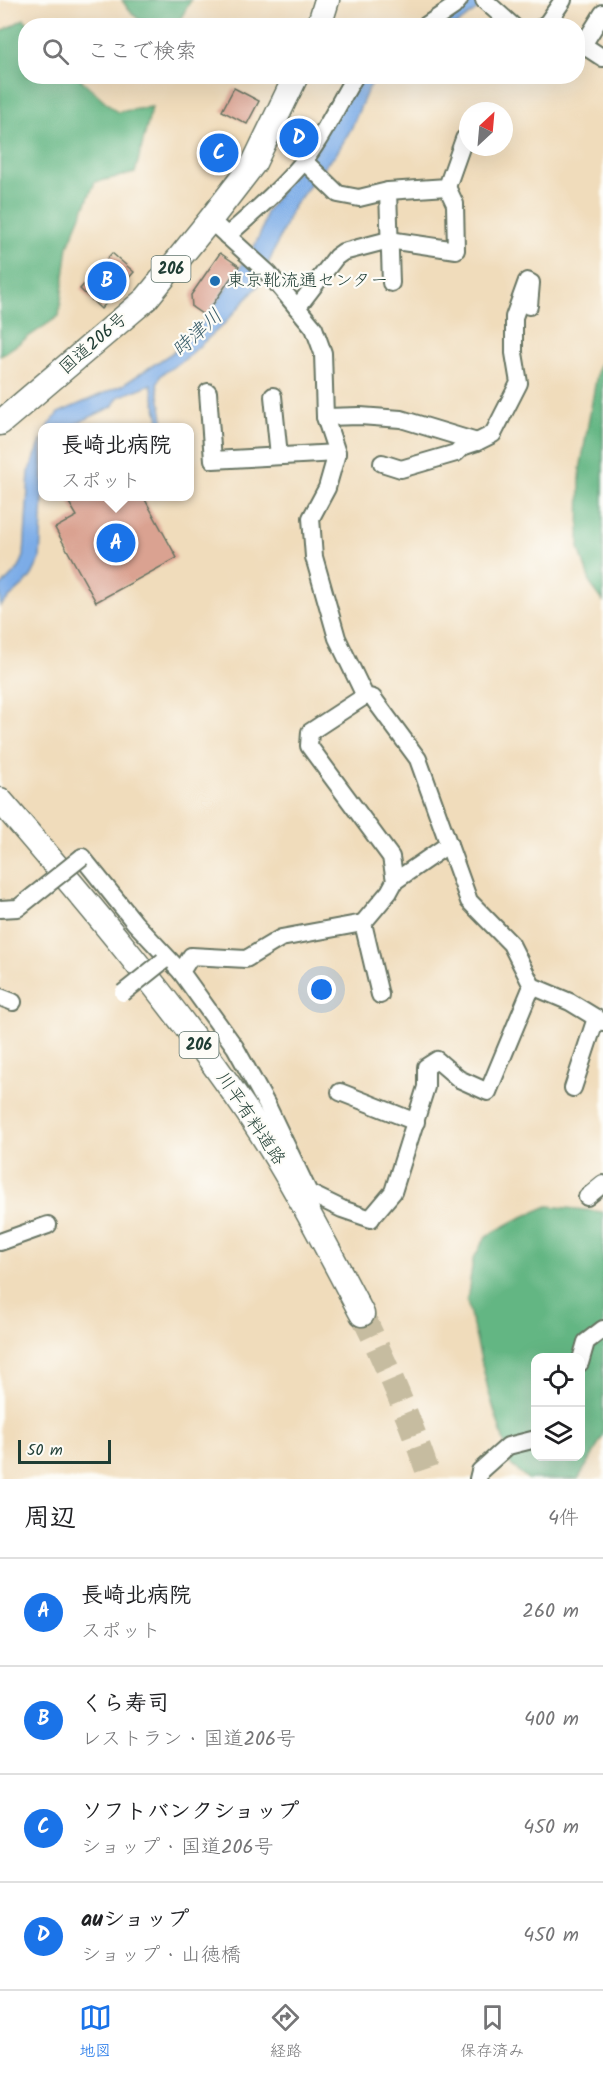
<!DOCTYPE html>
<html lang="ja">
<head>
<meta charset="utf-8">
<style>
  body { margin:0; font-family:Kalam,"Klee One",sans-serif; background:#f2f2f2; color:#202124 }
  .controls { position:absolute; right:18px; bottom:18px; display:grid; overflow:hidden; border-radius:12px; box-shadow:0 6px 24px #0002 }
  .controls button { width:54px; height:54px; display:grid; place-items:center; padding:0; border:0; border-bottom:2px solid #e0e0e0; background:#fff; color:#202124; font:30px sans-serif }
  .compass { position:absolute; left:459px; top:102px; width:54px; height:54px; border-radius:50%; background:#fff; box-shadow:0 6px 24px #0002; rotate:26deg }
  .scale { position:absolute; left:18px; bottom:15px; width:93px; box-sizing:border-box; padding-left:6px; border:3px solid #1f3d34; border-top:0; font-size:16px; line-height:21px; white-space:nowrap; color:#1f3d34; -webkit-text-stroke:4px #fdfcf7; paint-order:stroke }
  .you { position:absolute; left:322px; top:990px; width:21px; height:21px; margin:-15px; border:4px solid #fff; border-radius:50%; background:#1a73e8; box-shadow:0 0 0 9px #1a73e833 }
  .badge { display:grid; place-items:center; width:39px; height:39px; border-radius:50%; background:#1a73e8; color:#fff; font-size:20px; font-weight:700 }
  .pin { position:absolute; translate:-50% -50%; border:3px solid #fff; box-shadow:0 2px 6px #0006 }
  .popup { position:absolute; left:38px; top:423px; width:156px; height:78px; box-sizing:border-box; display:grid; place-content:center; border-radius:12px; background:#fff; filter:drop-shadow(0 2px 4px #0005); font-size:20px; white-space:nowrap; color:#757577 }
  .popup b { font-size:22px; color:#202124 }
  .popup::after { content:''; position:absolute; left:50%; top:100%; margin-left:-12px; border:12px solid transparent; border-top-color:#fff }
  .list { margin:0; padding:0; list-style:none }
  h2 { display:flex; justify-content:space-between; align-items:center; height:78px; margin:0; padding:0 24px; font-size:26px }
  h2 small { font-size:20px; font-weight:400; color:#757577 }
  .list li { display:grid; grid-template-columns:39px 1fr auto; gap:18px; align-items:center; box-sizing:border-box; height:108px; padding:0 24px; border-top:2px solid #e0e0e0 }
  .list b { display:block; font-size:22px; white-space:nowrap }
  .list p { margin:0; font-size:20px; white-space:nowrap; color:#757577 }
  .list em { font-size:20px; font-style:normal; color:#757577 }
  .icon { flex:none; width:33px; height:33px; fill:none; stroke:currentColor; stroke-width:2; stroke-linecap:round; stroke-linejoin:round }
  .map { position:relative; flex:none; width:603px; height:1479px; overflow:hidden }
  .search { position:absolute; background:#fff; box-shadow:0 6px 24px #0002; left:18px; right:18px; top:18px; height:66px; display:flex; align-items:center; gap:15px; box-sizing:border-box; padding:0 21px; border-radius:24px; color:#757577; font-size:22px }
  .sheet { height:510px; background:#fff }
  nav { display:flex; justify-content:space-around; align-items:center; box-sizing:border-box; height:84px; border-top:2px solid #e0e0e0; background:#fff; font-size:16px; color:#757577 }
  nav a { display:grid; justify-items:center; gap:3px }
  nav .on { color:#1a73e8 }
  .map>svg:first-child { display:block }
  .forest { fill:#63b683; stroke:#417a5c; stroke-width:1.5; fill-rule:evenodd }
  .water { fill:#7cace7; stroke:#4e748e; stroke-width:1.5 }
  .building { fill:#daa291 }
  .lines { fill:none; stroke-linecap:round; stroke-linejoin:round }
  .highway-tunnel { stroke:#c6bca0; stroke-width:24; stroke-dasharray:24 12; stroke-linecap:butt }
  .minor-casing { stroke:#687563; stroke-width:20 }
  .highway-casing { stroke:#687563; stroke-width:27 }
  .minor { stroke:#fff; stroke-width:16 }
  .highway { stroke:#fff; stroke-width:24 }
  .minor-bridge-casing { stroke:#687563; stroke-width:20; stroke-linecap:butt }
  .minor-bridge { stroke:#fff; stroke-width:16 }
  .poi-dot { fill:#1f6fb2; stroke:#fdfcf7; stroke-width:2 }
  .labels { text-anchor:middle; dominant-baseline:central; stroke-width:4.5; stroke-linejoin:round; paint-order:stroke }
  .shield { fill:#fdfcf7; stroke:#62766e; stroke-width:1.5 }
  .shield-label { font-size:16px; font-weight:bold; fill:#1f3d34 }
  .poi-label { font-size:18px; fill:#1f3d34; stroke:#fdfcf7; text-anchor:start }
  .street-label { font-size:18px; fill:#1f3d34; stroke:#fdfcf7 }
  .water-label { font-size:20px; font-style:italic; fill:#3b5e6a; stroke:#fdfcf7 }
</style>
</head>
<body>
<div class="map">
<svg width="603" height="1479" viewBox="0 0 603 1479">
  <rect width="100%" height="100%" fill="#fdfcf7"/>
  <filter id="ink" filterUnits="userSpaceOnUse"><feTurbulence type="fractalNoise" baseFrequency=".0167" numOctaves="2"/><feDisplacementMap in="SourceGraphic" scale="12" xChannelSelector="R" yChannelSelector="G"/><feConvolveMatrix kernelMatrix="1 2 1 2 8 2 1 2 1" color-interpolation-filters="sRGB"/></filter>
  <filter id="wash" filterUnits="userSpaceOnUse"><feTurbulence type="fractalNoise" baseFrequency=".008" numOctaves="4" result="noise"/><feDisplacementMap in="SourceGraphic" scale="24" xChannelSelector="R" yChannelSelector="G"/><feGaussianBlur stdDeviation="1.35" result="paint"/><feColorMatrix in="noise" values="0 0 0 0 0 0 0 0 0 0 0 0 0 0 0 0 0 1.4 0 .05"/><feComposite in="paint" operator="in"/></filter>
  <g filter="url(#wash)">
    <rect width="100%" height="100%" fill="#f0dcbb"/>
    <g class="forest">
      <path d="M122 0H191L177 25C149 26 137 25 122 0Z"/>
      <path d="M24 19 30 25 26 26V76L78 77 117 112 152 107 135 173 95 182 68 246 59 316 0 356V32Z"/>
      <path d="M603 358V601L591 585 579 548 580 470 598 368Z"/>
      <path d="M548 1206 603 1212V1435L590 1460 578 1479H528L511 1465 489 1393 467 1301 473 1260 486 1236 518 1219ZM536 1358H580V1456H536Z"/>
    </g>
    <g class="water">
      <path d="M465 0H490L456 25 431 26Z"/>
      <path d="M362 77H377L368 89 351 129 335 156 328 162 293 207 259 285 224 324 185 359 161 375 157 384 164 424 160 425 151 384 118 397 112 407 73 425 72 427 47 428 58 413 123 385 181 347 202 324 254 247 262 230 266 212Z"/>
      <path d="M42 439 43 497 40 559 32 575 25 584 0 606V587L19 568 24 556 29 472Z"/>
    </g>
    <g id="blocks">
      <g class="building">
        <path d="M234 88 259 101 247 124 222 111Z"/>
        <path d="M297 124 311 131 298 151 287 145Z"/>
        <path d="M218 135 237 147 220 172 201 159Z"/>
        <path d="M112 253 134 272 101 309 80 289Z"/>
        <path d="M220 253 239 266 205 316 192 307 191 295Z"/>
        <path d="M65 496H143L177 558 96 602 55 528 77 516Z"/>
      </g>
    </g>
  </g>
  <g filter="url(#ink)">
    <use href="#blocks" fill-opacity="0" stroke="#687563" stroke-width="1.5"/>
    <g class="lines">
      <path class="highway-tunnel" d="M362 1314C388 1368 411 1422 430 1479"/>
      <defs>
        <g id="minor">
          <path d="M484 0 513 26"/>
          <path d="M603 13 583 45 603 58"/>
          <path d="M425 26 453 7 459 0"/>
          <path d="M543 26 548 22 563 0"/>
          <path d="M304 161 338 194 359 198 388 191 447 187 464 139 468 138"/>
          <path d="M388 191 391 283"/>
          <path d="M210 220 269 274 314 328 323 353 325 417 337 453 327 488 311 518 314 557 337 638 365 696 373 698 418 759 469 901 511 944 532 986 570 1002 603 1022"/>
          <path d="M227 236C254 212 282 188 304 161 324 135 338 104 355 76"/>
          <path d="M297 308 336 257 343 252 389 240 456 250 455 204 447 187"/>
          <path d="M208 392 213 460 337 453"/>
          <path d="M273 396 279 456"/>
          <path d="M325 417 360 416 401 419 477 442 462 447 456 453 401 469 382 463"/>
          <path d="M477 442 493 434 519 383 514 353V317L527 281 531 283 529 306"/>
          <path d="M365 696 310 732 309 746 391 857 395 881 389 892 363 923 380 995"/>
          <path d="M82 857 135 923 181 972"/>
          <path d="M395 881 449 844"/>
          <path d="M0 909 18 908 33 896"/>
          <path d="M363 923 281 938 246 959 191 956 181 972 235 1047 267 1105 309 1193 342 1209 371 1219"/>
          <path d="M0 997 13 1002"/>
          <path d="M573 1088 596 1018"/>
          <path d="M340 1092 416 1122"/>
          <path d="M587 1197 603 1184"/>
          <path d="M371 1218 393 1192 426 1087V1067L437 1060 459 1079 488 1092 532 986"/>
          <path d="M0 1242 48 1225"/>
          <path d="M580 1363 586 1342 603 1329"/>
          <path d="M478 1479 480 1471 508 1446 536 1439"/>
        </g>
        <g id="highway">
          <path d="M319 26 327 0"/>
          <path d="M0 423 146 299 210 220 254 163 296 76"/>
          <path d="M0 800C87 901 173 1003 248 1113 291 1177 326 1246 362 1314"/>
        </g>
      </defs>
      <use href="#minor" class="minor-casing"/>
      <use href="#highway" class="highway-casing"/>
      <use href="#minor" class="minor"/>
      <use href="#highway" class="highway"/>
      <defs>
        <g id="minor-bridge">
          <path d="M33 896 82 857"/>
          <path d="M123 993 163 961"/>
        </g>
      </defs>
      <use href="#minor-bridge" class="minor-bridge-casing"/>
      <use href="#minor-bridge" class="minor-bridge"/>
    </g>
  </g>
  <circle class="poi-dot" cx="215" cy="281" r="6"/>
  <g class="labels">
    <g class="shield">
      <rect x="151.5" y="256" width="39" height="26" rx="4.5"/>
      <rect x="179.5" y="1032" width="39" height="26" rx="4.5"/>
    </g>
    <g class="shield-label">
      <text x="171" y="269">206</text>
      <text x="199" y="1045">206</text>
    </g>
    <g class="poi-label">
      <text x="227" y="281">東京靴流通センター</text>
    </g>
    <g class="street-label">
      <text transform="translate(94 344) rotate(-41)">国道206号</text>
      <text transform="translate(250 1119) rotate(56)">川平有料道路</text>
    </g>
    <g class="water-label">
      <text transform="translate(198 334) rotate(-43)">時津川</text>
    </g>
  </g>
</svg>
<div class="controls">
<button><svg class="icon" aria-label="locate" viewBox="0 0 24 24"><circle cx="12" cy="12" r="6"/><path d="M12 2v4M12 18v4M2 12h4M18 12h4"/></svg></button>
<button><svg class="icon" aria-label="layers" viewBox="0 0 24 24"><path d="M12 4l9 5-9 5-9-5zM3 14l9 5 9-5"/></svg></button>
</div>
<svg class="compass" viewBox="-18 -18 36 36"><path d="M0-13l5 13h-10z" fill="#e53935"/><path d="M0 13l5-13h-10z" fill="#757577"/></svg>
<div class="scale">50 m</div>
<div class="you"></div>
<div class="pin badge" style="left:116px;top:543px">A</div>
<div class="popup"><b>長崎北病院</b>スポット</div>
<div class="pin badge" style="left:107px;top:281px">B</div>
<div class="pin badge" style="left:219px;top:153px">C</div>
<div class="pin badge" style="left:299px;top:138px">D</div>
<div class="search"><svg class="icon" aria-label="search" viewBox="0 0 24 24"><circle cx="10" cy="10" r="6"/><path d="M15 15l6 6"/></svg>ここで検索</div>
</div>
<section class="sheet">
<h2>周辺<small>4件</small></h2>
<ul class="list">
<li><span class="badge">A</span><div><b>長崎北病院</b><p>スポット</p></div><em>260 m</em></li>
<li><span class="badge">B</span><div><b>くら寿司</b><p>レストラン · 国道206号</p></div><em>400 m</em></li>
<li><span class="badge">C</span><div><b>ソフトバンクショップ</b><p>ショップ · 国道206号</p></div><em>450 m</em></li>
<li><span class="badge">D</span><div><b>auショップ</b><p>ショップ · 山徳橋</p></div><em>450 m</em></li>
</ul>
</section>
<nav>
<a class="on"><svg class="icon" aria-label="map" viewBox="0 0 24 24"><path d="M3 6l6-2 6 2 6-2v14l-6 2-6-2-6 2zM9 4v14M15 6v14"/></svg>地図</a>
<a><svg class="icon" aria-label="directions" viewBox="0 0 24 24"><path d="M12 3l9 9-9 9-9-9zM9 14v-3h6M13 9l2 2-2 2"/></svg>経路</a>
<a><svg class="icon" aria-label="saved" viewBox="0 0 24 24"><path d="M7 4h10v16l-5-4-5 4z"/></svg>保存済み</a>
</nav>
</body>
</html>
